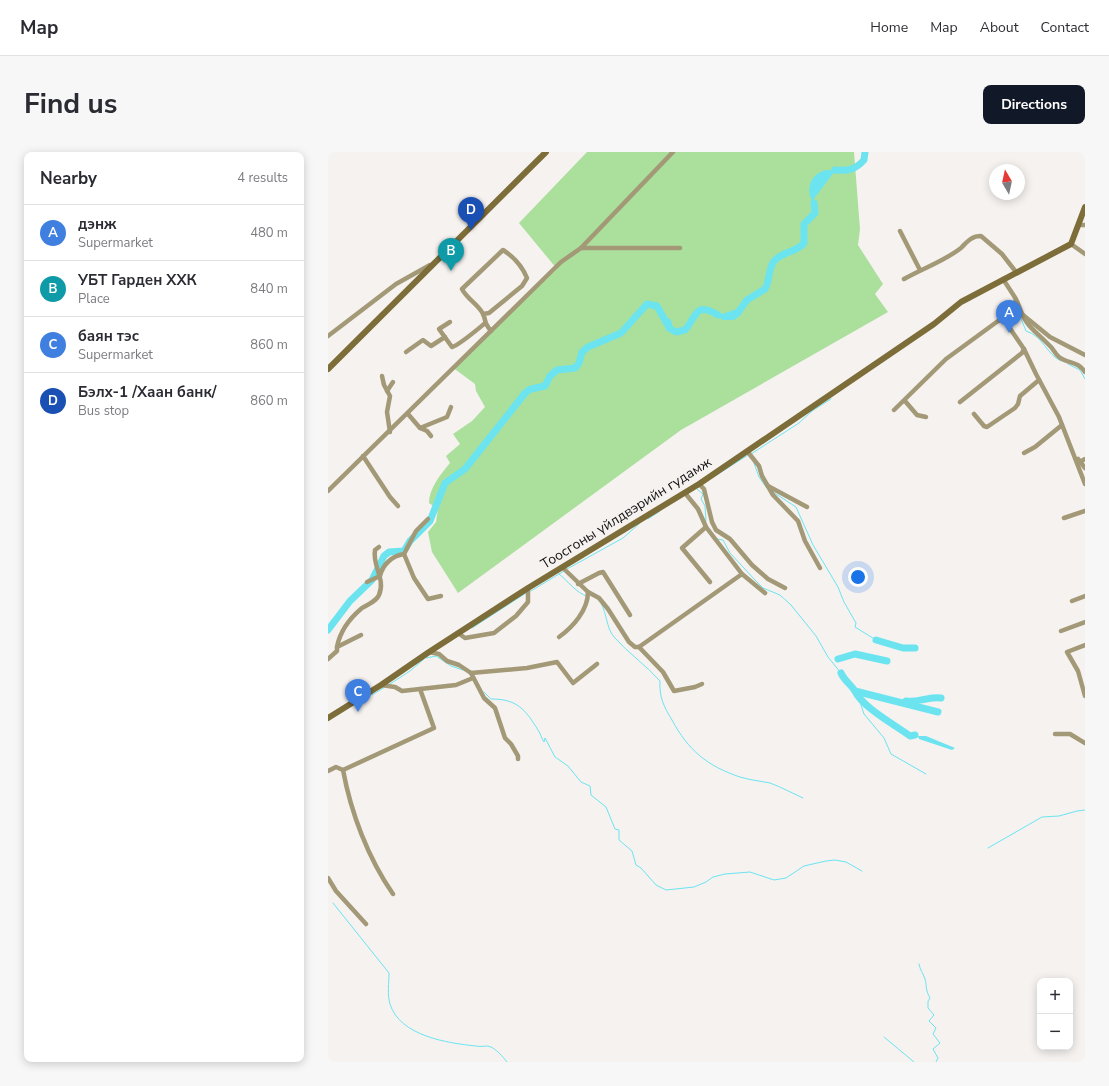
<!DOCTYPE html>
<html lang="en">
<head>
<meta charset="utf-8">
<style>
  body { margin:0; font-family:"Nunito Sans",sans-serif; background:#f7f7f7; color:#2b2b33 }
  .controls { position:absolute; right:12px; bottom:12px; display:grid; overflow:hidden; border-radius:8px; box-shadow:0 2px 10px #0003 }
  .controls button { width:36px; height:36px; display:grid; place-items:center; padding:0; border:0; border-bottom:1px solid #e1e1e2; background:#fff; color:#2b2b33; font:20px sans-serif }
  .compass { position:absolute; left:661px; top:12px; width:36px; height:36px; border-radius:50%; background:#fff; box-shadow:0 2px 10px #0003; rotate:351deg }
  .you { position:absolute; left:530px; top:425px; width:14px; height:14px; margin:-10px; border:3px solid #fff; border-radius:50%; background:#1a73e8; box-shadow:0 0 0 6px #1a73e833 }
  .badge { display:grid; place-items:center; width:26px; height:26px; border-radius:50%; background:#111827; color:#fff; font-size:13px; font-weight:700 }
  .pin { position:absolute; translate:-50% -33px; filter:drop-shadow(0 1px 2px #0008) }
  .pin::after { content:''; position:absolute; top:21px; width:14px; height:12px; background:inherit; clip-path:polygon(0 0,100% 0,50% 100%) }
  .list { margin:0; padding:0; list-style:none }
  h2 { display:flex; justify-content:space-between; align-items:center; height:52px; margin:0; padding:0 16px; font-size:17px }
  h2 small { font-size:13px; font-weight:400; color:#7c7c81 }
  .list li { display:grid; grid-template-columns:26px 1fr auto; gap:12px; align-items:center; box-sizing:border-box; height:56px; padding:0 16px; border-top:1px solid #e1e1e2 }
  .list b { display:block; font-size:15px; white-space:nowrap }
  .list p { margin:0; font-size:13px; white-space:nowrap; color:#7c7c81 }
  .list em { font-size:13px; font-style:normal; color:#7c7c81 }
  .map { position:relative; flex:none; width:757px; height:910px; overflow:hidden; border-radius:8px }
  header { display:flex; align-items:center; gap:24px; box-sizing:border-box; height:56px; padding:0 20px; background:#fff; border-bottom:1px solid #e1e1e2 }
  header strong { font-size:19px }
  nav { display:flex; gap:22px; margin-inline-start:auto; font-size:14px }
  .intro { display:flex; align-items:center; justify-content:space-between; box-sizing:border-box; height:96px; padding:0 24px }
  h1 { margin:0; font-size:28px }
  .button { padding:10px 18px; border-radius:8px; background:#111827; color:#fff; font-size:14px; font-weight:700 }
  main { display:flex; gap:24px; padding:0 24px }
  aside { flex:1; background:#fff; border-radius:8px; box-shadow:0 2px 10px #0003 }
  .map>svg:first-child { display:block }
  .green { fill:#abdf9c }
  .water { fill:#6be4f0 }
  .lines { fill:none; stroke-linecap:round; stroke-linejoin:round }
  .stream { stroke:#6be4f0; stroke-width:1 }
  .river { stroke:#6be4f0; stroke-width:7 }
  .street { stroke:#a39977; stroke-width:4.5 }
  .secondary { stroke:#7d6d39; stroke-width:6 }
  .labels { text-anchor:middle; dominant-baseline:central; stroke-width:3; stroke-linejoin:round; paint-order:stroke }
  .street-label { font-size:14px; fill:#151414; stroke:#f5f2f0 }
</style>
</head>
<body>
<header>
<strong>Map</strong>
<nav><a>Home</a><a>Map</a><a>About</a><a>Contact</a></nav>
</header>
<div class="intro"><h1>Find us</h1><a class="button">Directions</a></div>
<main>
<aside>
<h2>Nearby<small>4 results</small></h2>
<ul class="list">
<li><span class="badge" style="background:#3f7fe0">A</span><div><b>дэнж</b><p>Supermarket</p></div><em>480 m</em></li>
<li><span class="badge" style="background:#0f9aa8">B</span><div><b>УБТ Гарден ХХК</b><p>Place</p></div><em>840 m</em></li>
<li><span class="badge" style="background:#3f7fe0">C</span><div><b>баян тэс</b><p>Supermarket</p></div><em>860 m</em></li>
<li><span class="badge" style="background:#1a4fb4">D</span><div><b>Бэлх-1 /Хаан банк/</b><p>Bus stop</p></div><em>860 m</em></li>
</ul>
</aside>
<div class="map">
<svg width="757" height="910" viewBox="0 0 757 910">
  <rect width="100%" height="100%" fill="#f5f2f0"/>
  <path class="green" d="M259 0H526L532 77 530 93 555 132 547 142 560 160 353 278 130 441 104 400 100 380 108 370 110 357 101 351C101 336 113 322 122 311L118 304 132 292 125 282 144 269 157 255 148 239 147 232 124 215 229 117 191 71Z"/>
  <g class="water">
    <path d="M500 18 516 19H507L485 48 488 56 487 59C487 53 484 49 482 44 479 31 487 19 500 18Z"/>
    <path d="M416 151 413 163 406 168H395L382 159 394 162 412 156Z"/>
    <path d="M590 584H598L627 596 624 598 591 587Z"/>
  </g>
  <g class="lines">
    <g class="stream">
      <path d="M688 154 698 179C715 184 719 203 733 209"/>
      <path d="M740 212 752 218 757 227"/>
      <path d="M423 302 471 271 484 259 503 247"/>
      <path d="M426 311 431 325 438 335"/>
      <path d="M387 324 420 303"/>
      <path d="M369 337 375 342 373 347 377 354 378 369"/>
      <path d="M445 340 468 355 485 393 510 435 516 450 528 471 527 475 548 488"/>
      <path d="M320 367 332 359"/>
      <path d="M389 387 395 388 402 401 427 428 435 436 452 443 463 453 488 484 500 505 513 521"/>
      <path d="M239 417 295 386 312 371"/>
      <path d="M231 422C239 428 249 442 259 444"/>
      <path d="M203 439 236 419"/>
      <path d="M273 451C279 462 278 475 286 485 300 501 318 513 332 529 331 545 336 555 344 568 360 598 379 614 412 625 422 628 432 629 442 631 453 635 464 641 475 646"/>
      <path d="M144 476 198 441"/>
      <path d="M98 506 108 504 123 514 135 518"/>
      <path d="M62 532 82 519 96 507"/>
      <path d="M156 540 163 547C189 547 197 557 210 578 213 582 213 586 216 590L217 586 227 605 240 614 253 630 262 634 263 643 278 655 287 677 291 678V688L304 699 308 713 313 716 328 733 338 738 366 735 378 730 385 725 397 722 422 720 446 728 458 726 476 714 498 709 507 708 518 710 534 719"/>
      <path d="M44 543 57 535"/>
      <path d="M530 544 536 562 556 586 563 602 598 622"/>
      <path d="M660 696 714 665 731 664 749 659 757 658"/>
      <path d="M5 751 61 821C61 831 59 842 62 852 72 884 119 891 148 894 152 895 157 894 160 894 168 896 175 905 179 910"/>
      <path d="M591 812C592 818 595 821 597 827 599 834 597 837 602 846L600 849V856L606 863 601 869 608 876 605 882 612 891 605 897 610 906 608 910"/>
      <path d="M556 885 586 910"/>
    </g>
    <g class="river">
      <path d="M507 18C520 19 527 18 536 8L537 0"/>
      <path d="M411 159 419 148 437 137C442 129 440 117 446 109 454 100 469 100 476 91V72L487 61 486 51"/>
      <path d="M0 478 22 449 44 428 56 404 61 400 76 399 82 389 102 369 117 331 137 317 198 240 203 237 217 234 222 224 229 218 247 216 251 211 254 200 260 195 293 181 319 152 329 154 339 172 340 170 341 176 348 180 357 178C369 164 367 149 390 163"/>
      <path d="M548 488 575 496H587"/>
      <path d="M510 507 527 502 559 509"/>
      <path d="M513 521C516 528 522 532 527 539L610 560"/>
      <path d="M527 539C534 555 567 573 582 584L587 583"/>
      <path d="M578 549C590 551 600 544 613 546"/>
    </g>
    <g class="street">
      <path d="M750 73H757"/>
      <path d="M572 79 592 118"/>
      <path d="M743 92 757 102"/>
      <path d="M253 96H352"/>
      <path d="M576 127C595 116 615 110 633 96 639 90 643 84 653 84L674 102 688 120"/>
      <path d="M689 149C698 175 703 175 721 193 725 196 727 202 731 205 740 212 750 209 757 220"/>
      <path d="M155 162 161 161 194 134 199 126C194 114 186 105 175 98L134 137C139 147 151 153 155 162 159 171 155 169 163 179"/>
      <path d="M695 163 722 185 757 203"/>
      <path d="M683 165 681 175 696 197 708 222 731 265 757 332"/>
      <path d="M122 170 111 177 124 195C131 193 150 177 156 172"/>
      <path d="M0 184 68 132 102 113"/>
      <path d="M78 200 95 188 103 194 117 185"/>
      <path d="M54 224 56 233 62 244 59 260 62 280"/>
      <path d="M59 239 65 230"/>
      <path d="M577 249 589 263 598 265"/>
      <path d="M632 250 694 201 696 197"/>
      <path d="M566 258 618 207 670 169 683 165 688 147 675 127"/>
      <path d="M80 262 92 276 99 279 103 284"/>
      <path d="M646 262 656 274 659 275 687 256 690 252 692 244 711 228"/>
      <path d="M92 276 119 265 123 255"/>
      <path d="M419 299 431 314 434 324 445 343 470 369 477 389 492 416"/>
      <path d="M696 301 707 295 734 273"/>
      <path d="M35 304 62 345 70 354"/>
      <path d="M750 307 757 316"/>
      <path d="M752 310 757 307"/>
      <path d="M371 332 376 337 384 370 388 378 402 387 424 413 440 427 457 436"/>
      <path d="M440 334 479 355"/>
      <path d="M0 339 233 110 253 96 345 0"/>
      <path d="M357 341 370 357 378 375 414 422"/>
      <path d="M736 366 757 359"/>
      <path d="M378 375 354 396 382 430"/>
      <path d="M76 402 86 426 100 447 113 444"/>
      <path d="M234 415 260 440 271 446 280 457 301 490 307 495H311L414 422 437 441"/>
      <path d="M39 430 52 424C55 412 64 404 76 402L88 379 100 367"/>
      <path d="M250 432 271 421 275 420 302 463"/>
      <path d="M744 449 757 444"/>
      <path d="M733 479 757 470"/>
      <path d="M130 481 137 486 166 481 188 464 200 450V436"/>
      <path d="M231 485C245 475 260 458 260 440"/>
      <path d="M757 493 739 500 750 519 757 544"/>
      <path d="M9 495C12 479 22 466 34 456 40 452 48 450 51 443 58 427 44 414 47 398L51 395"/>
      <path d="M311 495 335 520 346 539 367 535 374 532"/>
      <path d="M101 500 111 502 119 509 131 513 143 521 156 546 167 556 177 586 183 592 190 604V607"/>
      <path d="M0 507 9 499V495L33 483"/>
      <path d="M143 521 199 516 229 510 245 531 269 512"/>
      <path d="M92 537 128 533 145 526"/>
      <path d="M727 582H742L757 591"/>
      <path d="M15 618 106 576 92 537 74 539 67 535 53 533"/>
      <path d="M0 619 8 615 15 618C23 661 40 706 65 742"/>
      <path d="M0 726 8 739 38 772"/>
    </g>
    <g class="secondary">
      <path d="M0 217 218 0"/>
      <path d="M0 566 53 533 101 500 200 436 371 332 606 172 633 150 743 92 757 55"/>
    </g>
  </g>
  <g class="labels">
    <g class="street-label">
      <text transform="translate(298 361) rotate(-32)">Тоосгоны үйлдвэрийн гудамж</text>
    </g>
  </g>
</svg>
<div class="controls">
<button>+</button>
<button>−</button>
</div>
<svg class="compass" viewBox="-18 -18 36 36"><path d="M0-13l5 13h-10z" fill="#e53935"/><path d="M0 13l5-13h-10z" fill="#7c7c81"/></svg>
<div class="you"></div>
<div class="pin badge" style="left:681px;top:181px;background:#3f7fe0">A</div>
<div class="pin badge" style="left:123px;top:119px;background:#0f9aa8">B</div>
<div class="pin badge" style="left:30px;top:560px;background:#3f7fe0">C</div>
<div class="pin badge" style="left:143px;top:78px;background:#1a4fb4">D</div>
</div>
</main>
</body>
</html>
